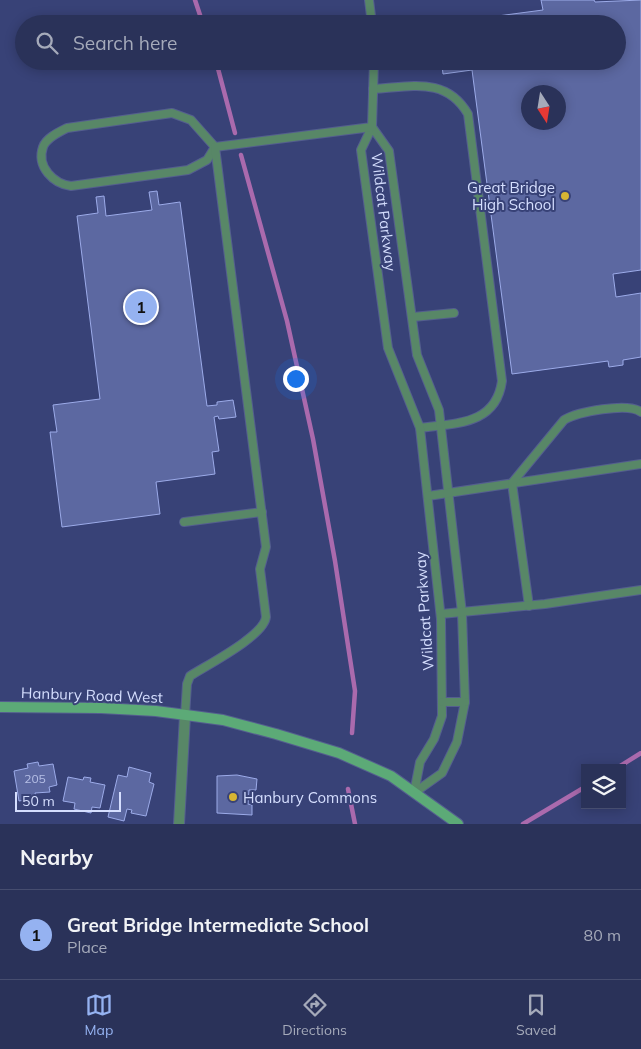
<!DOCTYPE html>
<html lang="en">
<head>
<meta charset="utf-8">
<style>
  body { margin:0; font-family:Mulish,sans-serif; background:#323a5f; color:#f1f3f6 }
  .controls { position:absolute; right:15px; bottom:15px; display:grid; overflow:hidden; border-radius:0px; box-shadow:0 2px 12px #0003 }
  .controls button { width:45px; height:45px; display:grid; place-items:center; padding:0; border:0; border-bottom:1px solid #464d6f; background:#2a3259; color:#f1f3f6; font:25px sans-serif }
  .compass { position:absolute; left:521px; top:85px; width:45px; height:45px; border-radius:50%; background:#2a3259; box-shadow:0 2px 12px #0003; rotate:168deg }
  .scale { position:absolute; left:15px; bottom:12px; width:106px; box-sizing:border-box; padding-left:5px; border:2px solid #d5defe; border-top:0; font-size:14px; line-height:18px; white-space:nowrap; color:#d5defe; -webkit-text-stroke:4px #384277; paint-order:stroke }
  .you { position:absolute; left:295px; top:378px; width:18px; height:18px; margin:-12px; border:4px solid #fff; border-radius:50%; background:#1a73e8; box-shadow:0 0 0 8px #1a73e833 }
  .badge { display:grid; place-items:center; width:32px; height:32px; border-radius:50%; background:#95b2f1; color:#111; font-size:16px; font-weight:700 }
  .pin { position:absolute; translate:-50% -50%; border:2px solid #fff; box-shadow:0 1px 5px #0006 }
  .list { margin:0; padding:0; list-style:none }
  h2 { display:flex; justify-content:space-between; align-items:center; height:65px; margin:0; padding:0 20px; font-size:21px }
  h2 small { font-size:16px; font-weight:400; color:#a5aaba }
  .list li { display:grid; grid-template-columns:32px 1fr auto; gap:15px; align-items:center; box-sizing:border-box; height:90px; padding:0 20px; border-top:1px solid #464d6f }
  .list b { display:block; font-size:19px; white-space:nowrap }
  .list p { margin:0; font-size:16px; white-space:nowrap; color:#a5aaba }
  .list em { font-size:16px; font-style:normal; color:#a5aaba }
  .icon { flex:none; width:28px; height:28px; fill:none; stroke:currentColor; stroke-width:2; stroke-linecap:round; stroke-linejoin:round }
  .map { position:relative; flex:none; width:641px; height:824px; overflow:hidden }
  .search { position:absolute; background:#2a3259; box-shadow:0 2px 12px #0003; left:15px; right:15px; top:15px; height:55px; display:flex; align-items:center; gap:12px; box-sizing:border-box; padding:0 18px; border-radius:28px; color:#a5aaba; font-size:19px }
  .sheet { height:155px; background:#2a3259 }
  nav { display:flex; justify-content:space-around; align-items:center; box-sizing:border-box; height:70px; border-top:1px solid #464d6f; background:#2a3259; font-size:14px; color:#a5aaba }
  nav a { display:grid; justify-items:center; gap:2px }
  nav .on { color:#95b2f1 }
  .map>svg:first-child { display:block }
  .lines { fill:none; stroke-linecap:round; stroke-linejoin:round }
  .stream { stroke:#aa6aad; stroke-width:4.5 }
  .building { fill:#5c68a1; stroke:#9cabe9; fill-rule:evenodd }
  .service-casing { stroke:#545e8f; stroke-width:10 }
  .minor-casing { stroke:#545e8f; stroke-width:12 }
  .secondary-casing { stroke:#545e8f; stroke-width:12 }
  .service { stroke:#588767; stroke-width:8 }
  .minor { stroke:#588767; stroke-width:10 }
  .secondary { stroke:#5caa77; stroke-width:10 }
  .poi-dot { fill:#d6b534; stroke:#384277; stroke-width:2 }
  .labels { text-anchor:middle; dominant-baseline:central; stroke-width:4; stroke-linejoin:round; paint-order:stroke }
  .number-label { font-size:12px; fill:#b7c0e7 }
  .poi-label { font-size:15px; fill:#d5defe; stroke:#384277; text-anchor:end }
  .street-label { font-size:15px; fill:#d5defe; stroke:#384277 }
</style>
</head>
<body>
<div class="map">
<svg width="641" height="824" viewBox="0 0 641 824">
  <rect width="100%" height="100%" fill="#384277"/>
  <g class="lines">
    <g class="stream">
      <path d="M195 0 203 24"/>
      <path d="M216 61 235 133"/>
      <path d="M241 155 287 321 313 439 335 561 355 691 352 733"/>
      <path d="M617 768 641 753"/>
      <path d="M348 789 355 824"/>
      <path d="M523 824 585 787"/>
    </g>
  </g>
  <g class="building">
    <path d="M541 0H594L595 2 641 0V270L613 274 616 297 641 293V357L623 360V365L609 367 608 361 512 374 472 70 443 74 442 65 425 67 424 61H617V24H437L543 10ZM528 92H558V122H528Z"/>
    <path d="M157 191 159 205 180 202 207 406 217 405V402L233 400 236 417 219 419 218 416 214 417 219 451 212 452 215 474 156 482 160 514 62 527 50 432H57L53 405 100 399 77 216 98 213 96 197 104 196 106 216 152 210 149 192Z"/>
    <path d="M38 762 39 766 53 764 57 785 49 787 50 792 35 793 36 798 19 801 14 771 28 768 27 764Z"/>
    <path d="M129 767 151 773 149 782 154 784 146 816 131 813 132 810 127 809 124 821 108 817 118 775 127 777Z"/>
    <path d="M237 775 257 779 256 790H249L248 804 252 805V815L217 813V776Z"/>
    <path d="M68 777 83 780 84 777 91 778 90 782 105 785 100 808 92 807 91 813 74 809 75 803 63 801Z"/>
  </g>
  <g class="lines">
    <defs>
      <g id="service">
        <path d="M369 0 372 24"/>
        <path d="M373 89C411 87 446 76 468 114L502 381C496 425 456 423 420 428"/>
        <path d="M172 113 191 120 215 147 207 160 188 170 71 186C54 184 36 167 43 147 46 138 59 132 67 128Z"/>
        <path d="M372 127 389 151 417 355 439 410 462 613 465 702 457 742 442 773 414 793 420 762 434 739 442 716 441 619 420 428 388 348 361 150Z"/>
        <path d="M413 317 454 313"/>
        <path d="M428 496 641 464"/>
        <path d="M184 522 262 512"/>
        <path d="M529 606 512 483 564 420C577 412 628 402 641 412"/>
        <path d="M441 614 545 604 641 590"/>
        <path d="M443 702H465"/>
        <path d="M185 716 187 684 190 676C207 665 264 636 266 617L260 569 266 547 215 147 372 127 374 61"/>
      </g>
      <path id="minor" d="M179 824 185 716"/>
      <path id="secondary" d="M0 707 101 708 156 711 223 720 276 734 339 753 391 776 458 824"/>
    </defs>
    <use href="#service" class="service-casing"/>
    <use href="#minor" class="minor-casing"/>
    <use href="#secondary" class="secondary-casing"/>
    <use href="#service" class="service"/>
    <use href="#minor" class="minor"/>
    <use href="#secondary" class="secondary"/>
  </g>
  <g class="poi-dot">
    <circle cx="565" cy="196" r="5"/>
    <circle cx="233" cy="797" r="5"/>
  </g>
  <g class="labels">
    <g class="number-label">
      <text x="35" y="778">205</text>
    </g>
    <g class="poi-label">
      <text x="555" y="187">Great Bridge<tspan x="555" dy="17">High School</tspan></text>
      <text x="243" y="797" text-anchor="start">Hanbury Commons</text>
    </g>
    <g class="street-label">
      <text transform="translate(384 212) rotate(83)">Wildcat Parkway</text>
      <text transform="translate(424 611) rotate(-94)">Wildcat Parkway</text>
      <text transform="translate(92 695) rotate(2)">Hanbury Road West</text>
    </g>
  </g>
</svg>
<div class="controls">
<button><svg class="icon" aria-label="layers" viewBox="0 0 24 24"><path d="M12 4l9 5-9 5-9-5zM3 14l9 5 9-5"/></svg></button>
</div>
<svg class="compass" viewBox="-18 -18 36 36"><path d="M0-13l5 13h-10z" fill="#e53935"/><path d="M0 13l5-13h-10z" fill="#a5aaba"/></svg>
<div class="scale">50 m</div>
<div class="you"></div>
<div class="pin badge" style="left:141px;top:307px">1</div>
<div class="search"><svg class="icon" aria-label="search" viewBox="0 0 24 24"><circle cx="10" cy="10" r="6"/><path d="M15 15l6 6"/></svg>Search here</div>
</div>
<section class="sheet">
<h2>Nearby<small></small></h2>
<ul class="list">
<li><span class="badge">1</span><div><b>Great Bridge Intermediate School</b><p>Place</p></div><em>80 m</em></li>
</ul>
</section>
<nav>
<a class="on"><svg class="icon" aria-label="map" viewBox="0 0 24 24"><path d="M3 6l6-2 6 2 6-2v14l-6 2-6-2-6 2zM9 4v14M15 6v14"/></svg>Map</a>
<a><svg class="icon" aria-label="directions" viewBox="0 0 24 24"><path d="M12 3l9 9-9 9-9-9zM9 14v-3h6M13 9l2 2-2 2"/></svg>Directions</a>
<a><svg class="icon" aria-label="saved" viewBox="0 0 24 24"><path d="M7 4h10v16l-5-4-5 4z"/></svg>Saved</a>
</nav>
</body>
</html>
